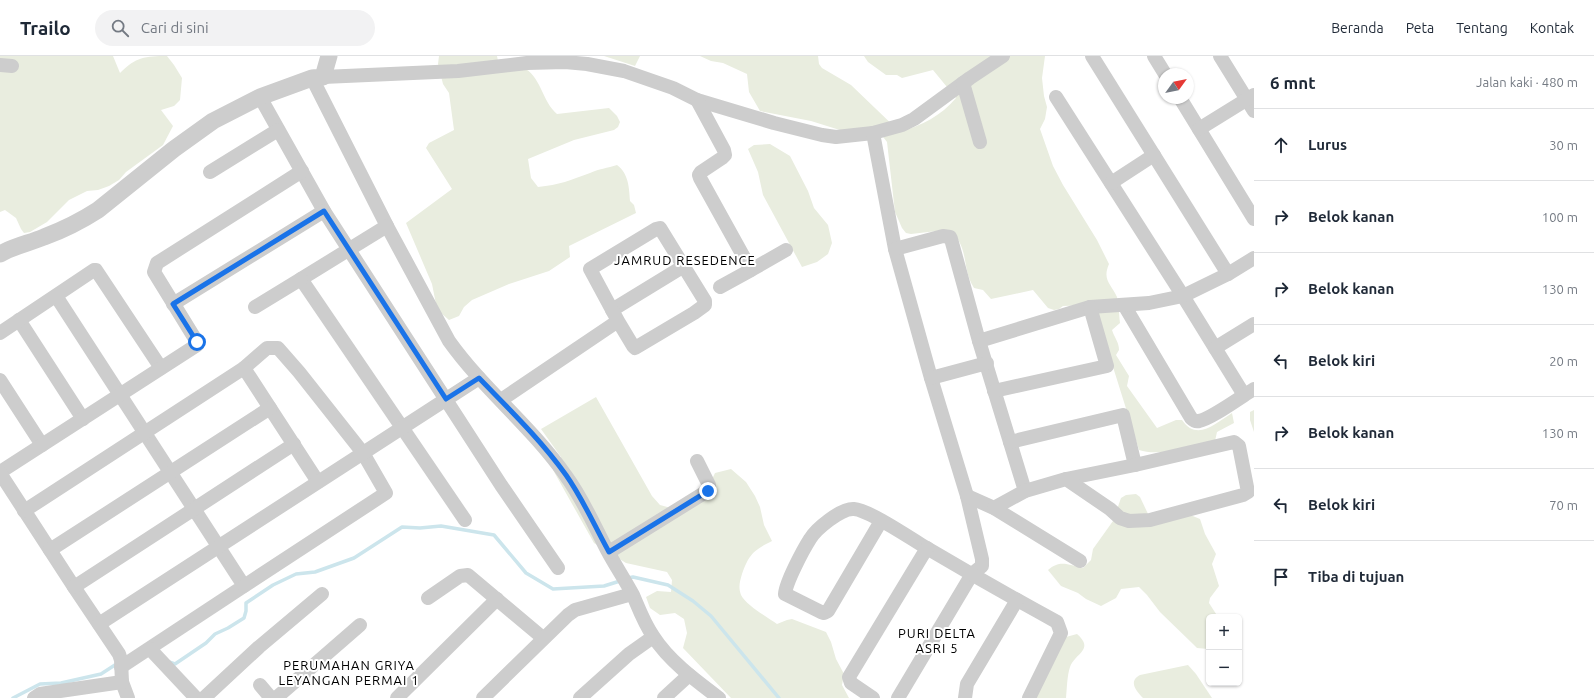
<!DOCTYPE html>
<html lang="id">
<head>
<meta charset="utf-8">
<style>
  body { margin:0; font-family:Ubuntu,sans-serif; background:#f2f2f3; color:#1f2937 }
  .controls { position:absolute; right:12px; bottom:12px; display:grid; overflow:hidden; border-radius:6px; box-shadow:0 1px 3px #0004 }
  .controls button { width:36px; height:36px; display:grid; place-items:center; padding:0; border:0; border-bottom:1px solid #e0e1e3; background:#fff; color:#1f2937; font:20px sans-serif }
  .compass { position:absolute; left:1158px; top:12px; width:36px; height:36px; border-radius:50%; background:#fff; box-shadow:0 1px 3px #0004; rotate:57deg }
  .stop { position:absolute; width:12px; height:12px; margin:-9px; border:3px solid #1a73e8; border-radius:50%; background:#fff }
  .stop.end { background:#1a73e8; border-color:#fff; box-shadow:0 1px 4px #0008 }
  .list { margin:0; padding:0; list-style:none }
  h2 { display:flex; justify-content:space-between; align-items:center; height:52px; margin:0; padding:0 16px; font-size:17px }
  h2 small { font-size:13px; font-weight:400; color:#747a83 }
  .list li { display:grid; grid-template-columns:26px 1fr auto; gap:12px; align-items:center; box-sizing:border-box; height:72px; padding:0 16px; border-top:1px solid #e0e1e3 }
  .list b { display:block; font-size:15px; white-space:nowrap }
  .list em { font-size:13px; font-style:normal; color:#747a83 }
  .icon { flex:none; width:22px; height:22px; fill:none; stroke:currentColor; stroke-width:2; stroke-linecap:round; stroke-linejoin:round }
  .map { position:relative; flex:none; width:1254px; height:642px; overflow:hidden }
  header { display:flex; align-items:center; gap:24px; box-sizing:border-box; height:56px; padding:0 20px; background:#fff; border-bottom:1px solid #e0e1e3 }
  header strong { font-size:19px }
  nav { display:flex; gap:22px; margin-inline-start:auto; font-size:14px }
  .search { width:280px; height:36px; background:#f2f2f3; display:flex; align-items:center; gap:10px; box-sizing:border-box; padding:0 14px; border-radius:22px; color:#747a83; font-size:15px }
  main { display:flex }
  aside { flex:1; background:#fff }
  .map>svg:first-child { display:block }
  .green { fill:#e9eddf }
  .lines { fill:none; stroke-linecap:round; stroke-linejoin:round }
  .stream { stroke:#cce5ec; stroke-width:3.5 }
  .minor { stroke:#cdcdcd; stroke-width:14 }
  .tertiary { stroke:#cdcdcd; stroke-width:17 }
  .route { stroke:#1a73e8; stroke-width:5 }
  .labels { text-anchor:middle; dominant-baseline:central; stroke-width:4; stroke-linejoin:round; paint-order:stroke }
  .neighbourhood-label { font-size:13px; letter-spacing:1px; fill:#000; stroke:#fff }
</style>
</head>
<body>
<header>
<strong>Trailo</strong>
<div class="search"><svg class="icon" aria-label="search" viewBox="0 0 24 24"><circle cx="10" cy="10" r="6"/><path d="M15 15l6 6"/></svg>Cari di sini</div>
<nav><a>Beranda</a><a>Peta</a><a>Tentang</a><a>Kontak</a></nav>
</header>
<main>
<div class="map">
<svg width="1254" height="642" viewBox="0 0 1254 642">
  <rect width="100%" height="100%" fill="#fff"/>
  <g class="green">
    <path d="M0 0H113L120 17C136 1 145 0 167 0L174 9 182 22 180 44 174 50 161 54 173 70 163 89 126 116 119 124 109 130 98 134 87 135 69 144 47 166 30 176 24 177 21 173 16 162 5 154 0 156Z"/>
    <path d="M439 0H497L498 5C505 6 515 7 522 11 541 19 542 46 557 58L609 52 617 60 620 66 618 71 614 74 574 84 528 103 531 122 538 131C559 129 571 124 590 117 598 113 608 112 617 109 629 118 629 132 630 145L634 149 636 157 569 190 570 201 549 215 509 228 472 244 464 251 459 260 449 264 441 257 436 248 432 228 406 167 452 133 426 92 429 87 454 74 449 37 443 28 438 8Z"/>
    <path d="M604 0H640L635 10Z"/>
    <path d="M700 0H818L819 8 822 12 851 29 900 76C922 69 941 60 956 42L933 14 902 22 897 19H886L868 6 864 0H1045L1042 22 1044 40 1047 51 1045 63 1040 73 1053 110 1063 129 1097 184 1109 208C1102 224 1111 228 1117 241 1119 248 1119 259 1120 267L1112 274C1114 281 1119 286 1119 294L1116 299 1129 320 1127 330 1157 372 1176 364H1182C1197 386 1216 367 1232 357L1234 367 1217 376 1215 385C1193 390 1160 401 1139 394L1108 295 1088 249 1063 250 1059 253 1054 254 1048 252 1033 234 991 243 983 234 974 232C962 213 969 196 954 178L937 175 911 178 906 177 902 172 895 156 887 86 877 73 843 75 811 65 760 55 749 36 747 18 723 7 711 5Z"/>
    <path d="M770 88 790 100 808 135 814 152 828 169 832 187 828 198 817 206 802 211 763 139 758 116 748 93 754 89Z"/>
    <path d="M596 341 652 440 660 449 671 452 706 436 715 417 731 413 746 426 755 440 760 451 764 469 772 485C754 494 749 498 742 518 740 525 738 531 741 539 746 549 767 561 777 568L787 564 792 563 826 576 831 586 836 603 844 618 842 629 849 642H731L683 592 687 577 684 563 675 557 660 559 650 552 646 541 657 535 671 536 672 524 667 516 626 507 594 487 553 414 561 401 541 373Z"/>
    <path d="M1254 354V376L1250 364V356Z"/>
    <path d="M1136 438 1140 441 1149 460 1188 458 1200 463 1205 478 1216 498 1212 508 1219 530 1210 542 1209 547 1218 561H1209L1208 593 1197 592 1193 588 1160 556 1147 539 1139 531 1121 533 1116 542 1101 550 1086 543 1078 537 1061 530 1048 514C1060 503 1069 509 1083 512L1091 504 1093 493 1113 465 1121 442 1126 439Z"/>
    <path d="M1077 578C1095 594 1075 597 1070 611 1067 620 1067 632 1066 642H1034L1066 581Z"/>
    <path d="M1188 609 1196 618 1212 642H1143C1136 635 1128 625 1140 619Z"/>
  </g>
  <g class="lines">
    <g class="stream">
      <path d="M628 522 633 521 668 529 693 545 711 560 779 642"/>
      <path d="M169 606 175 608 206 587 215 578 228 572 244 562 246 555V547L273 529 296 518 315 516 354 502 402 471 420 472 441 470 494 479 526 517 553 533 604 530 620 525"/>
      <path d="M13 642 40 628 61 627 101 618 118 607"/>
    </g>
    <g class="minor">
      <path d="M1092 0 1228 218"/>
      <path d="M1154 0 1165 18"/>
      <path d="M1220 0 1254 55"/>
      <path d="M0 9 12 10"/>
      <path d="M323 21 458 15 527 7 565 6 587 8 624 15 673 32 697 44 774 67 822 79 836 81 873 77 902 69 914 63 970 22 1003 0"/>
      <path d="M312 22 387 170 449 285C484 334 532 371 566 420 583 443 594 469 607 494 615 509 625 524 633 539 639 553 644 567 653 580 669 605 695 624 719 642"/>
      <path d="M963 27 980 86"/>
      <path d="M260 41 324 155 501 429 558 512"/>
      <path d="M1056 41 1183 240 1244 339"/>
      <path d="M1180 42 1254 163"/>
      <path d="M697 44 724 94 725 99 722 102 701 116 699 119 700 122 751 214 786 194"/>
      <path d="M1199 73 1254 39"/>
      <path d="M873 77 895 193 931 322 967 440 982 503V510L972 518 898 642"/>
      <path d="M210 116 278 74"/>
      <path d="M1111 127 1154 99"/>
      <path d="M387 170 301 223 465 464"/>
      <path d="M895 193 943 180 950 181 951 183 979 285 1025 435"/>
      <path d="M720 231 751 214"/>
      <path d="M56 240 244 530 121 611"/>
      <path d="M173 248 324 155"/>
      <path d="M1124 249 1191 362C1193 364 1196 366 1199 365 1211 363 1242 340 1254 333"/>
      <path d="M255 251 301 223"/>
      <path d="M612 254 684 210"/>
      <path d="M19 264 83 363"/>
      <path d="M0 277 94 214H96L161 312"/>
      <path d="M979 285 1090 251 1149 247 1183 240 1228 218 1254 202"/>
      <path d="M1215 292 1254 268"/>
      <path d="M244 312 267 292H278L299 316 363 397 386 437 244 530"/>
      <path d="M931 322 987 307"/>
      <path d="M0 324 42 389"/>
      <path d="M994 335 1107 310 1090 251"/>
      <path d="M501 344 618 265 590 213 656 173 660 172 705 245V249L694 257 635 292 633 290 618 265"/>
      <path d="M1010 386 1123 359 1135 409 1066 423"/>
      <path d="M0 416 197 289V286L154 216 157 207 302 115"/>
      <path d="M0 417 74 531 119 598 121 604 122 626 128 642"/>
      <path d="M967 440 994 452 1080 505"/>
      <path d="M994 452 1025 435 1066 423 1110 453 1120 462 1129 465 1150 464 1243 439 1248 436 1239 390 1234 386 1135 409"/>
      <path d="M24 455 244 312 318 426"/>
      <path d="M881 465 828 555 824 557 821 556 785 538C786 526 803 494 810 483 816 473 841 452 854 453 869 454 910 482 925 491 969 517 1013 542 1057 566L1061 577 1029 642"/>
      <path d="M50 494 270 352"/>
      <path d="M609 496 709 434V429L697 405"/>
      <path d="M74 531 294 388"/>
      <path d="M428 542 460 520 468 519 543 582"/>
      <path d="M99 568 479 322"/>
      <path d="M150 593 196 642"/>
      <path d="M260 629 271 642"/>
      <path d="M34 642 40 638 122 626"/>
      <path d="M204 642 259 591 322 538"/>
      <path d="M276 642 360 569"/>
      <path d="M397 642 497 543"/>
      <path d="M483 642 568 559 575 554 632 538"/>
      <path d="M580 642 629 598 653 581"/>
      <path d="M664 642 689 619"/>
      <path d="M873 642 851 627 849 621 927 492"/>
      <path d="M965 642 967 628 1017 544"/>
    </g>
    <path class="tertiary" d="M0 198C14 190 30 187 44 181 63 174 81 165 98 154L174 93 213 65 260 41 312 22 323 21 329 0"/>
  </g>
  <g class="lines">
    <path class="route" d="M197 286 173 248 324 155 446 343 479 322C509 353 541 384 566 419 583 443 595 471 609 496L708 435"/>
  </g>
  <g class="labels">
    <g class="neighbourhood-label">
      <text x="685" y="204">JAMRUD RESEDENCE</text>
      <text x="937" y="577">PURI DELTA<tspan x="937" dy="15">ASRI 5</tspan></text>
      <text x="349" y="609">PERUMAHAN GRIYA<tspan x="349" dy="15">LEYANGAN PERMAI 1</tspan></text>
    </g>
  </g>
</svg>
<div class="controls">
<button>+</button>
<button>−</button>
</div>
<svg class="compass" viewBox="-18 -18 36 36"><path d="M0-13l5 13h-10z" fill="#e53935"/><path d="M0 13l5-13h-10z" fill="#747a83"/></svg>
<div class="stop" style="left:197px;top:286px"></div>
<div class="stop end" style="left:708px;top:435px"></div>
</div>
<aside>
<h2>6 mnt<small>Jalan kaki · 480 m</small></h2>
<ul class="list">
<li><svg class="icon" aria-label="ahead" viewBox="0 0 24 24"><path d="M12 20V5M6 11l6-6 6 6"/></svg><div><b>Lurus</b></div><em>30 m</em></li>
<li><svg class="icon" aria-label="right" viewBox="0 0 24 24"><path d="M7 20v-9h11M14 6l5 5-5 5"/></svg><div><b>Belok kanan</b></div><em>100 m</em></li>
<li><svg class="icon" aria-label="right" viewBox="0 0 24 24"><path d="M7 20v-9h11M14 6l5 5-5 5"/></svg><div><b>Belok kanan</b></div><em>130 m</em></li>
<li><svg class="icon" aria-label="left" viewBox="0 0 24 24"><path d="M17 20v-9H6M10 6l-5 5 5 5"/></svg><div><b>Belok kiri</b></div><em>20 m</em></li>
<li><svg class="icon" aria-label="right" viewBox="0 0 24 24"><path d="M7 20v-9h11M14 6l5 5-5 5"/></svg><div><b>Belok kanan</b></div><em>130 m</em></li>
<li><svg class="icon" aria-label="left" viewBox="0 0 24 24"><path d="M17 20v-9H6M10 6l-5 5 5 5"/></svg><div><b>Belok kiri</b></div><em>70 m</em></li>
<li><svg class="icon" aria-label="arrive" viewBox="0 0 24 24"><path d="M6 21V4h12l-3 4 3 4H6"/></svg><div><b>Tiba di tujuan</b></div></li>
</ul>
</aside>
</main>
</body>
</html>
